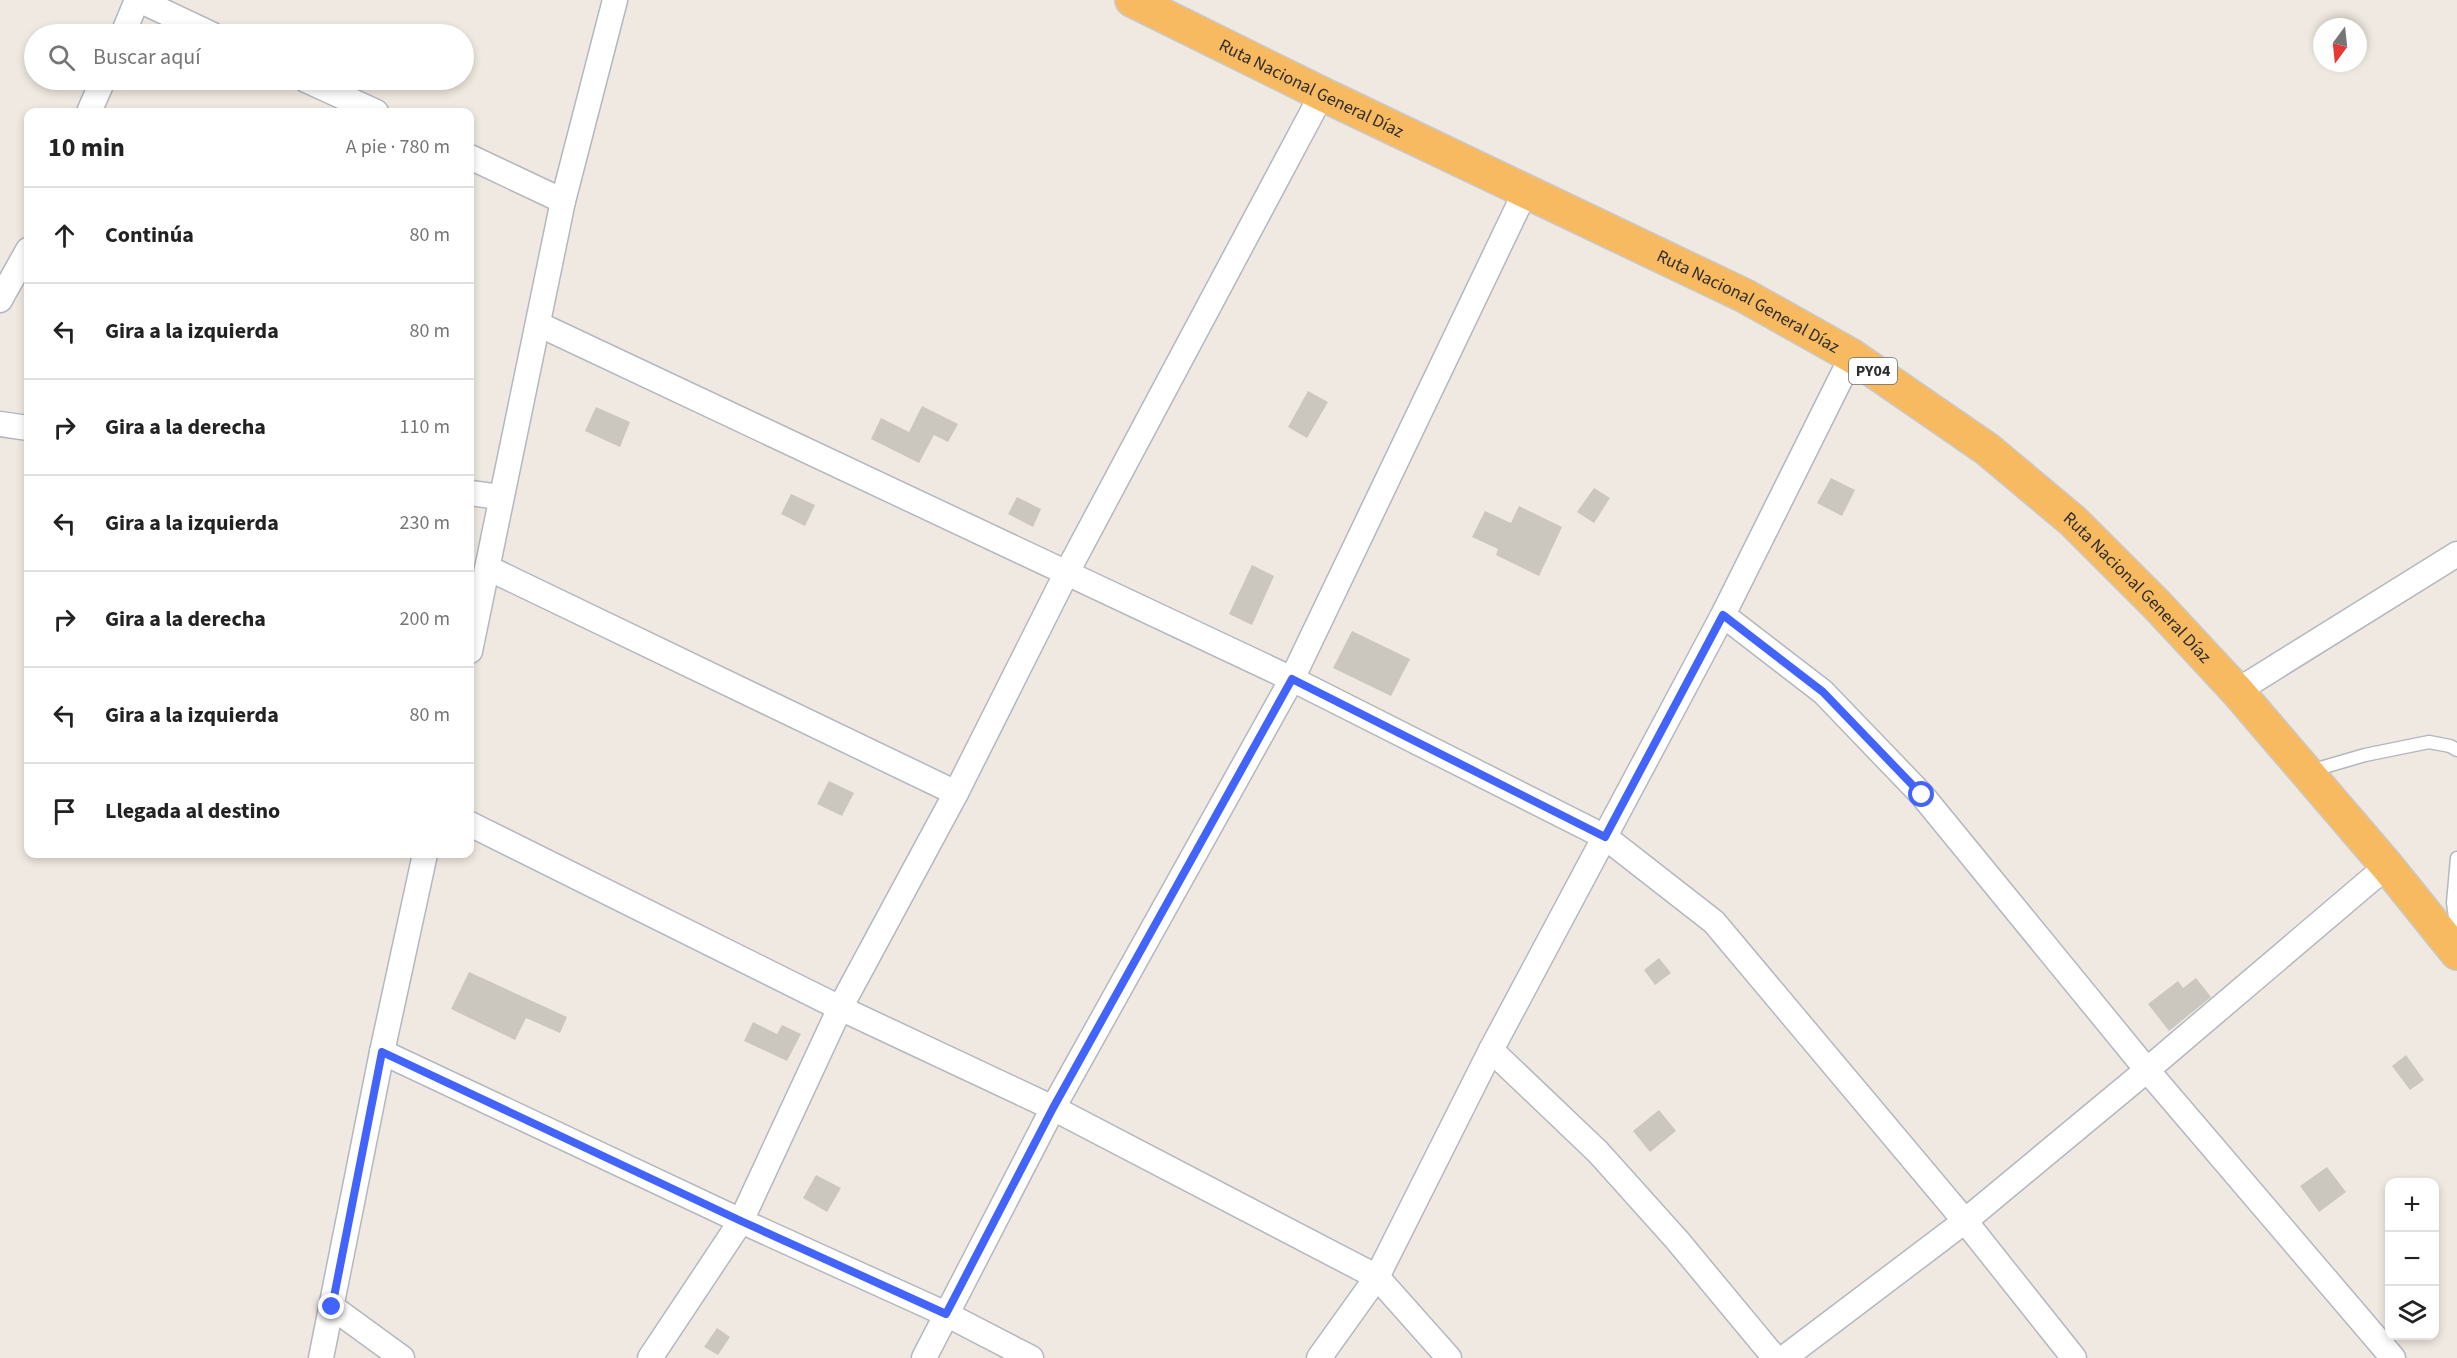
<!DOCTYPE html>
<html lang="es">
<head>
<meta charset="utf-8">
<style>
  body { margin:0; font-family:"Source Sans 3",sans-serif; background:#f6f6f6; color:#222 }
  .controls { position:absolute; right:18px; bottom:18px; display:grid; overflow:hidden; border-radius:12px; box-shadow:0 3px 9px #0003 }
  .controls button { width:54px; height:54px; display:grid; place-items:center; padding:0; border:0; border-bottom:2px solid #e0e0e0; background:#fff; color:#222; font:30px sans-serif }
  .compass { position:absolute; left:2313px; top:18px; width:54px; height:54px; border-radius:50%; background:#fff; box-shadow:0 3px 9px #0003; rotate:195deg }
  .stop { position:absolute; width:18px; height:18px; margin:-14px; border:4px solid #4264fb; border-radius:50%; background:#fff }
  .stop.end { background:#4264fb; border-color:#fff; box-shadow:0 2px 6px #0008 }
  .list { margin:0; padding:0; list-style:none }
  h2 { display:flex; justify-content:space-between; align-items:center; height:78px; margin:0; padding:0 24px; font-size:26px }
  h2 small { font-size:20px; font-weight:400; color:#767676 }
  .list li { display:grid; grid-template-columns:39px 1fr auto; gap:18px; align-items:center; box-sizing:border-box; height:96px; padding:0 24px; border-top:2px solid #e0e0e0 }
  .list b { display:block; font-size:22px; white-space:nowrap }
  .list em { font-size:20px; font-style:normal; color:#767676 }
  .icon { flex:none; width:33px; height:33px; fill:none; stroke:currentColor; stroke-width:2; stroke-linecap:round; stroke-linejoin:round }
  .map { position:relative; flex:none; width:2457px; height:1358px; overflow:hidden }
  .search { position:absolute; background:#fff; box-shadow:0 3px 9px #0003; left:24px; top:24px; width:450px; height:66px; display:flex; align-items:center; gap:15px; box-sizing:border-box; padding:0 21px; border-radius:33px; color:#767676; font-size:22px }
  .panel { position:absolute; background:#fff; box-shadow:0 3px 9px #0003; left:24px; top:108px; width:450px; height:750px; border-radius:12px }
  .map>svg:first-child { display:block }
  .building { fill:#cbc7bf }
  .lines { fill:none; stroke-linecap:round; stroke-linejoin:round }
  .service-casing { stroke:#b4b7c1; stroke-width:15 }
  .minor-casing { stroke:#b4b7c1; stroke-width:27 }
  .trunk-casing { stroke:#c9c9c9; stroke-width:36 }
  .service { stroke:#fff; stroke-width:12 }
  .minor { stroke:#fff; stroke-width:24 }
  .trunk { stroke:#f8ba60; stroke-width:33 }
  .route { stroke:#4264fb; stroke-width:8 }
  .labels { text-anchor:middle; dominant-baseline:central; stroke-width:5; stroke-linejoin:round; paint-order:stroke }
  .shield { fill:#fff; stroke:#6d6d6d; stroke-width:1.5 }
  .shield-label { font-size:16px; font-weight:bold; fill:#2e2e2e }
  .street-label { font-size:18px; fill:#2e2e2e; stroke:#fff }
</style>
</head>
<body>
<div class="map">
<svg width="2457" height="1358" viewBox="0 0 2457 1358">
  <rect width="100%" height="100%" fill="#efe9e1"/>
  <g class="building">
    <path d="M1308 391 1328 402 1307 438 1288 427Z"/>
    <path d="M922 406 958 424 948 442 934 435 919 463 871 439 881 418 909 432Z"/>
    <path d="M596 407 630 422 620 447 585 431Z"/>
    <path d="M1831 478 1855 490 1842 516 1817 503Z"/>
    <path d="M1594 488 1610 498 1594 523 1577 512Z"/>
    <path d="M791 494 815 505 805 526 781 514Z"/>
    <path d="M1017 497 1041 509 1033 527 1008 514Z"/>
    <path d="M1519 506 1562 527 1539 576 1496 555 1498 549 1472 537 1485 511 1511 523Z"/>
    <path d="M1252 565 1274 576 1252 625 1229 614Z"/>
    <path d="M1352 631 1410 659 1391 696 1333 668Z"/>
    <path d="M829 781 854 793 842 816 817 804Z"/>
    <path d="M1659 958 1671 973 1655 985 1644 970Z"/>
    <path d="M469 972 567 1017 560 1033 526 1018 515 1040 451 1009Z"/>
    <path d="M2196 978 2211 997 2169 1031 2148 1004 2178 981 2183 988Z"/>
    <path d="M753 1022 777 1034 782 1025 801 1034 787 1061 744 1041Z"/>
    <path d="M2406 1055 2424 1080 2410 1090 2392 1066Z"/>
    <path d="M1659 1110 1676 1131 1650 1152 1633 1131Z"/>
    <path d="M2327 1167 2346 1192 2319 1212 2300 1186Z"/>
    <path d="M816 1175 841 1188 827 1212 803 1198Z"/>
    <path d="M717 1328 730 1337 718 1355 704 1347Z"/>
  </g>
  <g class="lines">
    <defs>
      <g id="service">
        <path d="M2310 771 2365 755 2429 742 2450 746 2457 750"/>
        <path d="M2457 858 2453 903 2457 931"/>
      </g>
      <g id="minor">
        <path d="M139 0 211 34"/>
        <path d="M123 34 137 0"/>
        <path d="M306 80 376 112"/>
        <path d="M89 112 103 80"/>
        <path d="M470 157 563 201"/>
        <path d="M0 300 28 250"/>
        <path d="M538 324 1292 679 1605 837 1714 922 1965 1221 2074 1358"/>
        <path d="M0 424 28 428"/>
        <path d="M470 493 500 497"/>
        <path d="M488 568 956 793"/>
        <path d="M1723 615 1823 692 1922 795 2147 1070 2393 1358"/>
        <path d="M470 651 563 201 615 0"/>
        <path d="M2237 691 2457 554"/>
        <path d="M470 824 840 1008 1053 1108 1377 1277 1449 1358"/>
        <path d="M1491 1050 1598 1152 1677 1240 1775 1358"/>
        <path d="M382 1052 741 1221 946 1314 1031 1358"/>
        <path d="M332 1307 402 1358"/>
        <path d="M321 1358 382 1052 425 854"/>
        <path d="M650 1358 741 1221 840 1008 956 793 1066 574 1322 94"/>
        <path d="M924 1358 1053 1108 1292 679 1526 190"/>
        <path d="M1319 1358 1377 1277 1491 1050 1723 615 1852 356"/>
        <path d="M1784 1358 1965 1221 2147 1070 2387 866"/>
      </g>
      <g id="trunk">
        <path id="s1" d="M1132 0 1322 94 1745 296 1852 356 1987 449 2073 521 2157 605 2237 691 2387 866 2457 953"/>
      </g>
    </defs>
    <use href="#service" class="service-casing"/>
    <use href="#minor" class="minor-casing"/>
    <use href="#trunk" class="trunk-casing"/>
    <use href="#service" class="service"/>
    <use href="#minor" class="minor"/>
    <use href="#trunk" class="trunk"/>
  </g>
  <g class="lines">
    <path class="route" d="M332 1307 382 1052 741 1221 946 1314 1053 1108 1292 679 1605 837 1723 615 1823 692 1922 795"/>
  </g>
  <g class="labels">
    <rect class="shield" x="1849" y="358" width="48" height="26" rx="4.5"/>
    <g class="shield-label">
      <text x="1873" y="371">PY04</text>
    </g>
    <g class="street-label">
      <text stroke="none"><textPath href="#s1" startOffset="200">Ruta Nacional General Díaz</textPath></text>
      <text stroke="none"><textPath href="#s1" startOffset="686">Ruta Nacional General Díaz</textPath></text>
      <text stroke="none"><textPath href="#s1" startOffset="1172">Ruta Nacional General Díaz</textPath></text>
    </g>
  </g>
</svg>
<div class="controls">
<button>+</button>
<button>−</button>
<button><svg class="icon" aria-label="layers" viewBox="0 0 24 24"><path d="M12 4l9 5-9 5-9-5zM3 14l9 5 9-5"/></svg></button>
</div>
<svg class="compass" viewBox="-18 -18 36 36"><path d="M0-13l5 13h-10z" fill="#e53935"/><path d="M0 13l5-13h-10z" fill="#767676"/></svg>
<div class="stop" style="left:1922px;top:795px"></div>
<div class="stop end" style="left:332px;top:1307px"></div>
<div class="search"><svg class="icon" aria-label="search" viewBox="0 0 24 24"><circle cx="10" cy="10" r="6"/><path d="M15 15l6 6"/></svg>Buscar aquí</div>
<section class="panel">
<h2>10 min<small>A pie · 780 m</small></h2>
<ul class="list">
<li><svg class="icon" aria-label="ahead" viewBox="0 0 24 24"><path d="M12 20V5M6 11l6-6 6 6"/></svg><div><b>Continúa</b></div><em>80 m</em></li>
<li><svg class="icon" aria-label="left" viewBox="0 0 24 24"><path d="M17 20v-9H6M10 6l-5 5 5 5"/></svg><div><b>Gira a la izquierda</b></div><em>80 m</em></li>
<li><svg class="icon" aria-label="right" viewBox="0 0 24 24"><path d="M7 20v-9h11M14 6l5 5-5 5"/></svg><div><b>Gira a la derecha</b></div><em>110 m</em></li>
<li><svg class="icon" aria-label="left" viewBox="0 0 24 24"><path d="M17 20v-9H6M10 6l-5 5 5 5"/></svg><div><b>Gira a la izquierda</b></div><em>230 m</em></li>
<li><svg class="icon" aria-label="right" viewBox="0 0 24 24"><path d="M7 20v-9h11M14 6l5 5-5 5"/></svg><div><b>Gira a la derecha</b></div><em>200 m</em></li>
<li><svg class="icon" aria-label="left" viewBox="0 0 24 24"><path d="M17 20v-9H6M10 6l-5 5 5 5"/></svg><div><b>Gira a la izquierda</b></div><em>80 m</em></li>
<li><svg class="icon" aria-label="arrive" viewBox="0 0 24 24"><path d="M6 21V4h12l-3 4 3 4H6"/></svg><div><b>Llegada al destino</b></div></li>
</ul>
</section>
</div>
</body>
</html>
